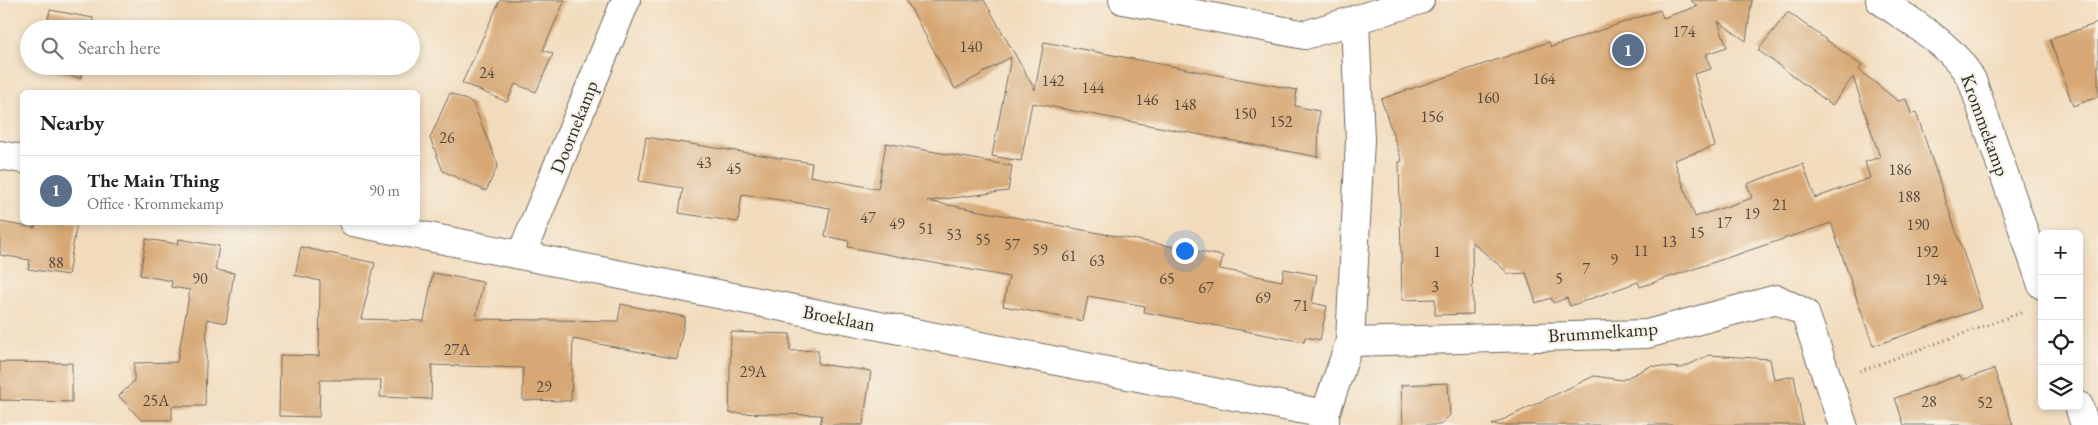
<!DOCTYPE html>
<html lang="en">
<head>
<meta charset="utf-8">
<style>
  body { margin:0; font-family:"EB Garamond",serif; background:#f2f2f2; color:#222 }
  .controls { position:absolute; right:15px; bottom:15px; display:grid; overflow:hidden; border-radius:8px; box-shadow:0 2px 8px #0003 }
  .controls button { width:45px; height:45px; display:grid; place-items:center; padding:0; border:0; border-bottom:1px solid #e0e0e0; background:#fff; color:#222; font:25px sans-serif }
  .you { position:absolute; left:1184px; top:250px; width:18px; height:18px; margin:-12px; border:4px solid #fff; border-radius:50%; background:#1a73e8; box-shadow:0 0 0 8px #1a73e833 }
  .badge { display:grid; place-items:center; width:32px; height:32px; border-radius:50%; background:#7c3aed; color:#fff; font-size:16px; font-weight:700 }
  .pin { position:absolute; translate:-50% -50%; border:2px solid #fff; box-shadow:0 1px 5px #0006 }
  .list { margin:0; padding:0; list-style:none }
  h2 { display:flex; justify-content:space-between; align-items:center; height:65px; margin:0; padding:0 20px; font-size:21px }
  h2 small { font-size:16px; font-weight:400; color:#767676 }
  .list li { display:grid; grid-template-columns:32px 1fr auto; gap:15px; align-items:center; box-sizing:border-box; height:70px; padding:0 20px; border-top:1px solid #e0e0e0 }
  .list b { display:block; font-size:19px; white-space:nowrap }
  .list p { margin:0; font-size:16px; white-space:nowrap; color:#767676 }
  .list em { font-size:16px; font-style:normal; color:#767676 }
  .icon { flex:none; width:28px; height:28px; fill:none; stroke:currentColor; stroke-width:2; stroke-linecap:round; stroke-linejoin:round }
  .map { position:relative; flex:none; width:2098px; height:425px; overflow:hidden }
  .search { position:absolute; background:#fff; box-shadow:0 2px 8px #0003; left:20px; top:20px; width:400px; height:55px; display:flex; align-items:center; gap:12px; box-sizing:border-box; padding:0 18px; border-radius:28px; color:#767676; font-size:19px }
  .panel { position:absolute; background:#fff; box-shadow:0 2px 8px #0003; left:20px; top:90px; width:400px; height:135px; border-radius:8px }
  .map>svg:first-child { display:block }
  .building { fill:#d7a874 }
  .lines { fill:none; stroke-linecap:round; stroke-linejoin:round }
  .minor-casing { stroke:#71695e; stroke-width:30 }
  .path { stroke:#71695e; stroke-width:3; stroke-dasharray:1 4; stroke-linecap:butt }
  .minor { stroke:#fff; stroke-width:28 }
  .labels { text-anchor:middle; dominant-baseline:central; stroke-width:4.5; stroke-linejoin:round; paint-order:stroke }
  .number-label { font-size:16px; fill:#564a3d }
  .street-label { font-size:19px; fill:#2b2b2b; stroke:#f7f3e8 }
</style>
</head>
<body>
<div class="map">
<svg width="2098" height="425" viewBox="0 0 2098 425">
  <rect width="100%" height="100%" fill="#f7f3e8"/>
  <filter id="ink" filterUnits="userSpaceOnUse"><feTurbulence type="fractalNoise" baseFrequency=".02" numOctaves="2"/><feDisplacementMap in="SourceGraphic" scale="10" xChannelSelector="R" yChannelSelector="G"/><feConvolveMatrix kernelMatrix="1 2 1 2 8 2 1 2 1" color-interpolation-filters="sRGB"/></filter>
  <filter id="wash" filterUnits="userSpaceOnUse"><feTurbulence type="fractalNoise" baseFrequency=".0096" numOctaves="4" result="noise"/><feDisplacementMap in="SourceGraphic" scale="20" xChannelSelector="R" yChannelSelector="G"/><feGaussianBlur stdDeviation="1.12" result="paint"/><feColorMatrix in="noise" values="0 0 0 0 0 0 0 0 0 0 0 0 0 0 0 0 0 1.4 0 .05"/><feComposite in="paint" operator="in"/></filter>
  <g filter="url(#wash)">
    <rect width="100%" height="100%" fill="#f2dbbc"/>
    <g id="blocks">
      <g class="building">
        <path d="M500 0H565L543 50 553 54 536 92 515 84 507 102 462 83Z"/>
        <path d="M906 0H984L1035 90 1044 42 1297 90 1295 106 1319 111 1318 157 1032 103 1021 161 992 156 1011 57 955 89Z"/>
        <path d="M1690 0H1752L1746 41 1718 21 1727 47 1706 54 1711 69 1694 74 1715 146 1674 160 1695 217 1752 198 1747 184 1803 164 1815 198 1870 178 1865 162 1880 157 1853 77 1832 105 1758 50 1788 12 1862 66 1859 70 1898 101 1906 99 1911 114 1916 112 1982 308 1873 346 1831 223 1640 287 1638 282 1570 306 1567 298 1553 303 1551 298 1536 303 1526 273 1509 274 1472 242 1473 314 1435 315V299L1402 300 1399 162 1402 161 1381 99 1549 42 1551 47 1660 10 1663 18 1698 6Z"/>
        <path d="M50 10 93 18 91 29H46Z"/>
        <path d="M2098 23V97L2073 106 2050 39Z"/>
        <path d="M38 66H83L81 78 37 69Z"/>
        <path d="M450 93 473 103 498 165 486 191 443 171 430 138Z"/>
        <path d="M646 137 812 163 810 176 878 189 886 143 1012 166 1008 191 927 201 1223 256 1220 269 1282 281 1284 269 1317 275 1312 303 1327 306 1320 340 1305 337 1304 342 1144 312 1145 306 1088 296 1083 321 1003 306 1009 277 848 247 849 241 825 236 830 208 742 194 738 222 679 213 683 188 639 181Z"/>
        <path d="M0 222 35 228 36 222H77L68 275 28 269 30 260 0 255Z"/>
        <path d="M146 239 178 244 179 239 219 246 215 270 234 273 226 323 207 319 205 406H172V420H141L119 396 134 381V363L177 362 190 290 171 287 172 281 140 275Z"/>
        <path d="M301 247 375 263 361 319 424 321 433 273 483 282 476 319 618 321 621 304 685 317 677 359 573 339 571 401 523 400V368L432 365 431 399 380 397 381 380H320L319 417 279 416 280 355 319 356 320 281 295 275Z"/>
        <path d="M731 332 790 334V351L818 350V364L871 371 863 425H820L822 415 729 413Z"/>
        <path d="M1709 355 1770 359 1774 380 1794 376 1803 425H1492L1594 376 1622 380 1651 366 1682 368Z"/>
        <path d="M0 362 72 363V402L0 400Z"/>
        <path d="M1994 369 2013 425H1904L1895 398 1960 375 1962 380Z"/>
        <path d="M1448 383 1450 415 1440 425H1403L1401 385Z"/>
      </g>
    </g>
  </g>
  <g filter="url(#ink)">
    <use href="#blocks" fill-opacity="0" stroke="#71695e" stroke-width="1"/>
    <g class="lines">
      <defs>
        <g id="minor">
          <path d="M1123 0 1305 35 1420 0"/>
          <path d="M1880 0C1912 23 1952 44 1972 80L2042 285"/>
          <path d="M0 155 22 159"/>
          <path d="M353 222 1325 414"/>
          <path d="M521 255 626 0"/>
          <path d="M1350 342 1647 334 1777 299 1805 313 1843 425"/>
          <path d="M2079 406 2085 425"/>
          <path d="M1325 425V414L1350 342 1360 140 1355 21"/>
        </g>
      </defs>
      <use href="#minor" class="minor-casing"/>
      <path class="path" d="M1860 371 2023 312"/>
      <use href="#minor" class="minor"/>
    </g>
  </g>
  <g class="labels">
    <g class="number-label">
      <text x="1684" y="31">174</text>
      <text x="971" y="46">140</text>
      <text x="487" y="72">24</text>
      <text x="1544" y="78">164</text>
      <text x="1053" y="80">142</text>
      <text x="1093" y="87">144</text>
      <text x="1488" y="97">160</text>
      <text x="1147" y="99">146</text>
      <text x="1185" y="104">148</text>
      <text x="1245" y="113">150</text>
      <text x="1432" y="116">156</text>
      <text x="1281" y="121">152</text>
      <text x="447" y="137">26</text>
      <text x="704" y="162">43</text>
      <text x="734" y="168">45</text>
      <text x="1900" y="169">186</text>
      <text x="1909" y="196">188</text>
      <text x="1780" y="204">21</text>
      <text x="1752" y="213">19</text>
      <text x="868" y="217">47</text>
      <text x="1724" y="222">17</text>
      <text x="897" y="223">49</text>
      <text x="1918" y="224">190</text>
      <text x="926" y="228">51</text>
      <text x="1697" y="232">15</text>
      <text x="954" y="234">53</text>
      <text x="983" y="239">55</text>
      <text x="1669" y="241">13</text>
      <text x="1012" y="244">57</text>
      <text x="1040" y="249">59</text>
      <text x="1641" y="250">11</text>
      <text x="1437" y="251">1</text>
      <text x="1927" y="251">192</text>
      <text x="1069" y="255">61</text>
      <text x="1614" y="259">9</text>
      <text x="1097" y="260">63</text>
      <text x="56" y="262">88</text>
      <text x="1586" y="268">7</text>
      <text x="200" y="278">90</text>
      <text x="1167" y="278">65</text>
      <text x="1559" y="278">5</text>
      <text x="1936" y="279">194</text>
      <text x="1435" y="286">3</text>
      <text x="1206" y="287">67</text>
      <text x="1263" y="297">69</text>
      <text x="1301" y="305">71</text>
      <text x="457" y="349">27A</text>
      <text x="753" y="371">29A</text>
      <text x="544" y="386">29</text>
      <text x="156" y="400">25A</text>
      <text x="1929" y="401">28</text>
      <text x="1985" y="402">52</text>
    </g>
    <g class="street-label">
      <text transform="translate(1985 125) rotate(70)">Krommekamp</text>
      <text transform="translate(574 127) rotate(-68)">Doornekamp</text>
      <text transform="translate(839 318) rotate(11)">Broeklaan</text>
      <text transform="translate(1603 332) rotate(-4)">Brummelkamp</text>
    </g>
  </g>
</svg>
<div class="controls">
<button>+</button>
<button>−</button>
<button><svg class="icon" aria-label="locate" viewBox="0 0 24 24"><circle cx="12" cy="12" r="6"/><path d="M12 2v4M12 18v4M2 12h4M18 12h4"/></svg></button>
<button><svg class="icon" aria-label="layers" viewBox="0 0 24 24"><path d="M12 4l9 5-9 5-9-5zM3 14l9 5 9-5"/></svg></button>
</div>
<div class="you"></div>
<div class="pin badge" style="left:1628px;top:50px;background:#5c6f8a">1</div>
<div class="search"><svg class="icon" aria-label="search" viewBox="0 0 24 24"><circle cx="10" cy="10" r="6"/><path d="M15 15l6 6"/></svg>Search here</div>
<section class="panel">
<h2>Nearby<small></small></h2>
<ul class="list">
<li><span class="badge" style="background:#5c6f8a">1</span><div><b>The Main Thing</b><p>Office · Krommekamp</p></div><em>90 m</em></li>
</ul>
</section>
</div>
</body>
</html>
